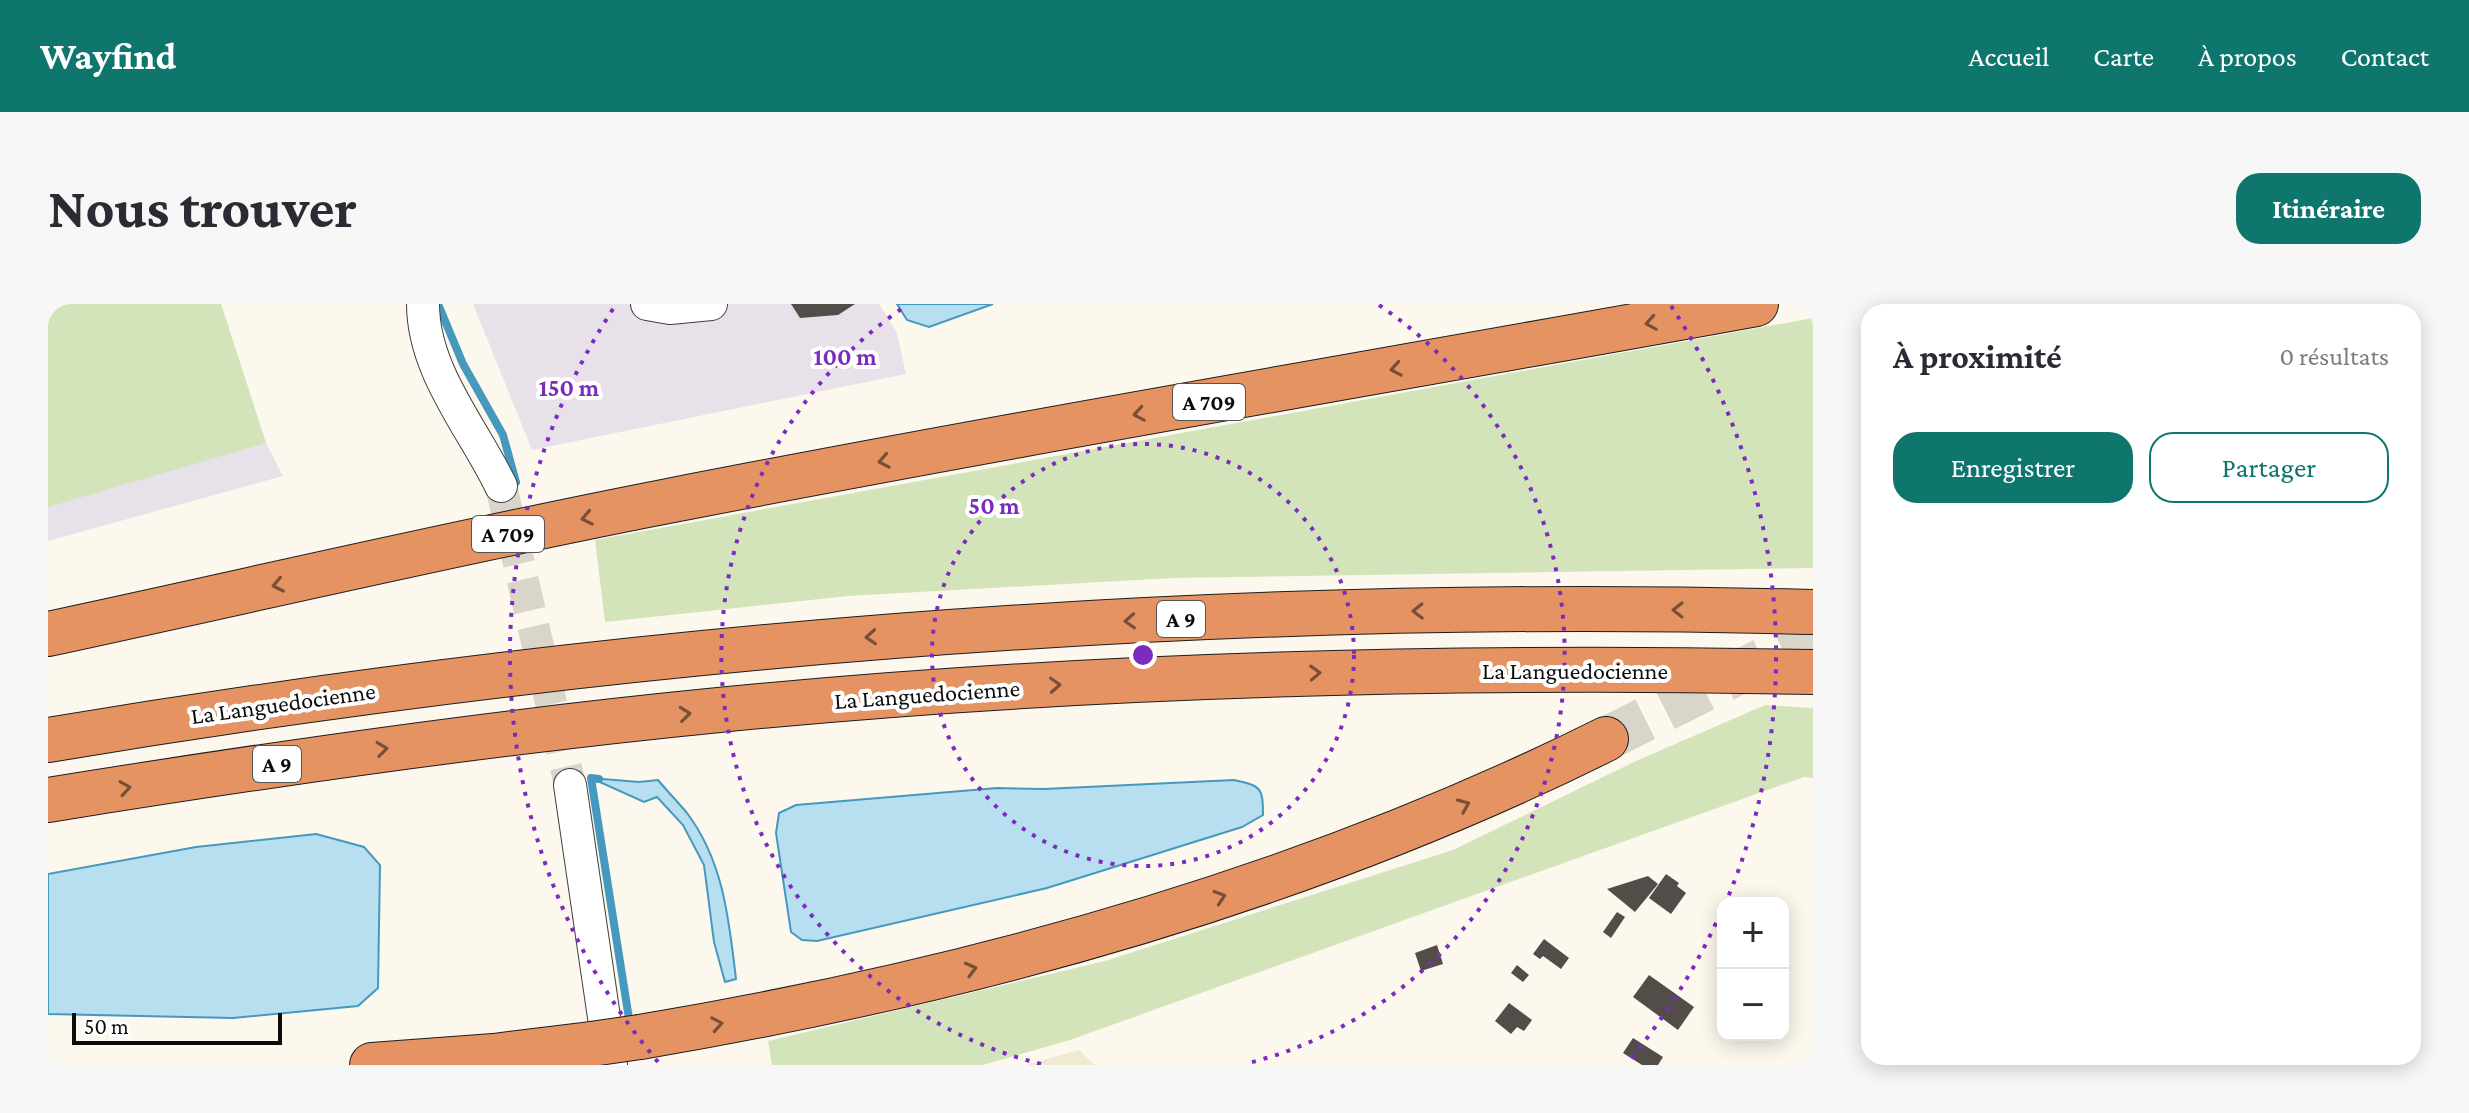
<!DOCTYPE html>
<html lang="fr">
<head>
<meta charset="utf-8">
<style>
  body { margin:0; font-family:"Crimson Pro",serif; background:#f7f7f7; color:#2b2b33 }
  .controls { position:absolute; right:24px; bottom:24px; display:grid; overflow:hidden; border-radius:16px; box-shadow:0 4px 20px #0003 }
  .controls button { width:72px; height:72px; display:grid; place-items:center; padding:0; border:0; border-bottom:2px solid #e1e1e2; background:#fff; color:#2b2b33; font:40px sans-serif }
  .scale { position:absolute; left:24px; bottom:20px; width:210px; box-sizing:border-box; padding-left:8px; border:4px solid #0c0c0c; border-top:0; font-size:22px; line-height:28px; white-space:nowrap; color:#0c0c0c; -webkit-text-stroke:6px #fff; paint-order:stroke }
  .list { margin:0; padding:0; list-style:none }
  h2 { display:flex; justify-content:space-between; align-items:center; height:104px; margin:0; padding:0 32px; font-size:34px }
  h2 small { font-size:26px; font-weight:400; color:#7c7c81 }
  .actions { display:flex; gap:16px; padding:24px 32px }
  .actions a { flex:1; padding:18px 0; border:2px solid #0f766e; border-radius:24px; text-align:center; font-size:28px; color:#0f766e }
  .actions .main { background:#0f766e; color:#fff }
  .map { position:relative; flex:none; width:1765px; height:761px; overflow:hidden; border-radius:24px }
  header { display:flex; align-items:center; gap:48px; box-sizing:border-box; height:112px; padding:0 40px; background:#0f766e; color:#fff }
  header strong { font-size:38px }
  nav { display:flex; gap:44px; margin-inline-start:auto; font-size:28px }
  .intro { display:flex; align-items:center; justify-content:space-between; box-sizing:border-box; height:192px; padding:0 48px }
  h1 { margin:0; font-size:56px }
  .button { padding:20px 36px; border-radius:24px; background:#0f766e; color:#fff; font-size:28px; font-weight:700 }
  main { display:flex; gap:48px; padding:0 48px }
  aside { flex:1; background:#fff; border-radius:24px; box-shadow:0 4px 20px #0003 }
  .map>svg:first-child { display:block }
  .industrial { fill:#e8e1ea }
  .farmland { fill:#f0ebd0 }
  .green { fill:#d4e4ba }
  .water { fill:#b7dfef; stroke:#4699be; stroke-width:2 }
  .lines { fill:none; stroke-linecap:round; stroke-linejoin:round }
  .stream { stroke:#4699be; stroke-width:8 }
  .building { fill:#534d4a }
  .minor-tunnel { stroke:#d9d5cb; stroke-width:32; stroke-dasharray:32 16; stroke-linecap:butt }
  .highway-tunnel { stroke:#d9d5cb; stroke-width:44; stroke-dasharray:44 22; stroke-linecap:butt }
  .minor-casing { stroke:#3f3f3f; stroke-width:34 }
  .highway-casing { stroke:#1d1d1d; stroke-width:46 }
  .minor { stroke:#fff; stroke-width:32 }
  .highway { stroke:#e59363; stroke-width:44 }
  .highway-bridge-casing { stroke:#1d1d1d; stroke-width:46; stroke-linecap:butt }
  .highway-bridge { stroke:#e59363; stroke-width:44 }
  .oneway { stroke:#785038 }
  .ring { fill:none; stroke:#7b2cbf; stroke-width:4; stroke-dasharray:4 8 }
  .labels { text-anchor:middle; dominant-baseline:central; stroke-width:8; stroke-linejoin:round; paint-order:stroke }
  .shield { fill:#fff; stroke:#555; stroke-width:2 }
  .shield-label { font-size:22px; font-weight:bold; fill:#0c0c0c }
  .street-label { font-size:24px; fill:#0c0c0c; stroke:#fff }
  .centre { fill:#7b2cbf; stroke:#fff; stroke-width:4 }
  .ring-label { font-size:24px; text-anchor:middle; font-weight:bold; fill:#7b2cbf; stroke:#fff; stroke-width:8; stroke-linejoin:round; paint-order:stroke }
</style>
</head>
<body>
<header>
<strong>Wayfind</strong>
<nav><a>Accueil</a><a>Carte</a><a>À propos</a><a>Contact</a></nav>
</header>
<div class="intro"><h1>Nous trouver</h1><a class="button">Itinéraire</a></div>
<main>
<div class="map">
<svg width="1765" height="761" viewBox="0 0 1765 761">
  <rect width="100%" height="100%" fill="#fdf8ed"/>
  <g class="industrial">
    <path d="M0 0H173L218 139 235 172 0 237Z"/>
    <path d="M425 0H831L849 29 858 70 484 146Z"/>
  </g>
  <path class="farmland" d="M1031 746 1047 761H978Z"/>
  <g class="green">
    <path d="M0 0H173L218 139 0 203Z"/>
    <path d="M1765 14V264L1125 274 800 292 557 318 547 236Z"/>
    <path d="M1717 401 1765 404V474L1756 473 1022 736 935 761H724L720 737 1057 657 1405 546 1588 457Z"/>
  </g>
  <g class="water">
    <path d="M849 0H945L881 23 859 16Z"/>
    <path d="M543 474 591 478 610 476C619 487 630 498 639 509 676 558 681 617 688 675L677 678 666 638 656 561 635 521 609 493 596 498Z"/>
    <path d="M1186 476C1213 482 1215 483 1215 511L1194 523 999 584 769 637 754 636 743 628 728 529 731 509 748 501 949 484 996 485Z"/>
    <path d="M268 530 316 543 332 561 330 684 310 702 185 714 0 710V570L148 543Z"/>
  </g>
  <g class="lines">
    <g class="stream">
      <path d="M390 0 415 60 455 131 468 178"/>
      <path d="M551 475 543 474 582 721"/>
    </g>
  </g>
  <g class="building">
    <path d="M743 0H807L790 11 752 14Z"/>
    <path d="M1618 570 1631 579 1629 582 1638 589 1623 610 1601 594Z"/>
    <path d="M1600 572 1610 580 1587 608 1559 585Z"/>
    <path d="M1569 608 1577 613 1563 634 1555 628Z"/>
    <path d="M1496 635 1521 654 1513 665 1495 652 1492 655 1485 650Z"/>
    <path d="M1389 641 1395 660 1373 667 1367 649Z"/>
    <path d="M1469 661 1481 671 1475 678 1463 669Z"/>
    <path d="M1601 671 1646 703 1630 726 1585 693Z"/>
    <path d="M1461 699 1484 716 1476 727 1469 723 1463 730 1447 717Z"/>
    <path d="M1585 734 1615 753 1610 761H1594L1575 749Z"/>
  </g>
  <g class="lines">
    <path class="minor-tunnel" d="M453 182 522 481"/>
    <path class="highway-tunnel" d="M1558 435 1765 331"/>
    <defs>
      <g id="minor">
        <path d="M375 0C375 67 425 124 453 182"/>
        <path d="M599 0 622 4 663 0"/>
        <path d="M522 481 563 761"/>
      </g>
      <g id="highway">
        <path d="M0 330C205 286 409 238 615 198 978 127 1344 66 1708 0"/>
        <path d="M0 436C583 339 1174 292 1765 308"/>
        <path d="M0 496C223 460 446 428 671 406 1034 370 1400 361 1765 368"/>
        <path d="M592 733C925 677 1255 586 1558 435"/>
        <path d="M324 761 446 752 543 740"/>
      </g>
    </defs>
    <use href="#minor" class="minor-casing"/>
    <use href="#highway" class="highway-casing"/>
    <use href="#minor" class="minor"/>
    <use href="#highway" class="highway"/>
    <defs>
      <path id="highway-bridge" d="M543 740 592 733"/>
    </defs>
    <use href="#highway-bridge" class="highway-bridge-casing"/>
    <use href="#highway-bridge" class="highway-bridge"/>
  </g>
  <defs><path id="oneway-chevron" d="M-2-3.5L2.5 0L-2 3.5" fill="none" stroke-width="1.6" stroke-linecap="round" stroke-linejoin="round" transform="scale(2)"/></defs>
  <g class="oneway">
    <use href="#oneway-chevron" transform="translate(1603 19) rotate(170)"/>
    <use href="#oneway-chevron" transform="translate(1348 65) rotate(170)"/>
    <use href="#oneway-chevron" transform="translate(1091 110) rotate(170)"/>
    <use href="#oneway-chevron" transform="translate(836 157) rotate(169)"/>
    <use href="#oneway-chevron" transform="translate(539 214) rotate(169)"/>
    <use href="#oneway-chevron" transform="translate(230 281) rotate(168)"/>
    <use href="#oneway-chevron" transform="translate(1630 306) rotate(-180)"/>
    <use href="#oneway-chevron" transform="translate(1370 307) rotate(179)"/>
    <use href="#oneway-chevron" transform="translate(1082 317) rotate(177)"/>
    <use href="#oneway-chevron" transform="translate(823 333) rotate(176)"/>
    <use href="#oneway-chevron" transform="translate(1267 369) rotate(-2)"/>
    <use href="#oneway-chevron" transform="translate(1007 381) rotate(-3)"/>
    <use href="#oneway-chevron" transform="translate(637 410) rotate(-6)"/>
    <use href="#oneway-chevron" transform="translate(334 445) rotate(-7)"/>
    <use href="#oneway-chevron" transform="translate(77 484) rotate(-9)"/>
    <use href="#oneway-chevron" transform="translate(1416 501) rotate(-23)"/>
    <use href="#oneway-chevron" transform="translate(1172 593) rotate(-18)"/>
    <use href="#oneway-chevron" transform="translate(923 665) rotate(-15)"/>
    <use href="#oneway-chevron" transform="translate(669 720) rotate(-10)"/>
  </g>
  <g class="ring">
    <circle cx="1095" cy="351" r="211"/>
    <path d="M993 760A422 422 0 0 1 859 1M1331 1A422 422 0 0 1 1197 760"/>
    <path d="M1673 608A633 633 0 0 1 1580 758M610 758A633 633 0 0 1 567 2M1623 2A633 633 0 0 1 1678 598"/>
  </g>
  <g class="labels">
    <g class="shield">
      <rect x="1125" y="80" width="72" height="36" rx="6"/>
      <rect x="424" y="212" width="72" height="36" rx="6"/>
      <rect x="1109" y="297" width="48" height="36" rx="6"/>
      <rect x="205" y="442" width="48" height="36" rx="6"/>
    </g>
    <g class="shield-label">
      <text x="1161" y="98">A 709</text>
      <text x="460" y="230">A 709</text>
      <text x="1133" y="315">A 9</text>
      <text x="229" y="460">A 9</text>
    </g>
    <g class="street-label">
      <text x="1527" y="366">La Languedocienne</text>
      <text transform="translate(879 390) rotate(-4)">La Languedocienne</text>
      <text transform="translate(235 399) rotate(-8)">La Languedocienne</text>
    </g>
  </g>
  <circle cx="1095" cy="351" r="12" class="centre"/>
  <g class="ring-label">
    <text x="797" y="61">100 m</text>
    <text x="521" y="92">150 m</text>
    <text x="946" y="210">50 m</text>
  </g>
</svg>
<div class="controls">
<button>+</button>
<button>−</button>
</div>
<div class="scale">50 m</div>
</div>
<aside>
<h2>À proximité<small>0 résultats</small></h2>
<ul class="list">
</ul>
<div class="actions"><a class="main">Enregistrer</a><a>Partager</a></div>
</aside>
</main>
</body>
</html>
